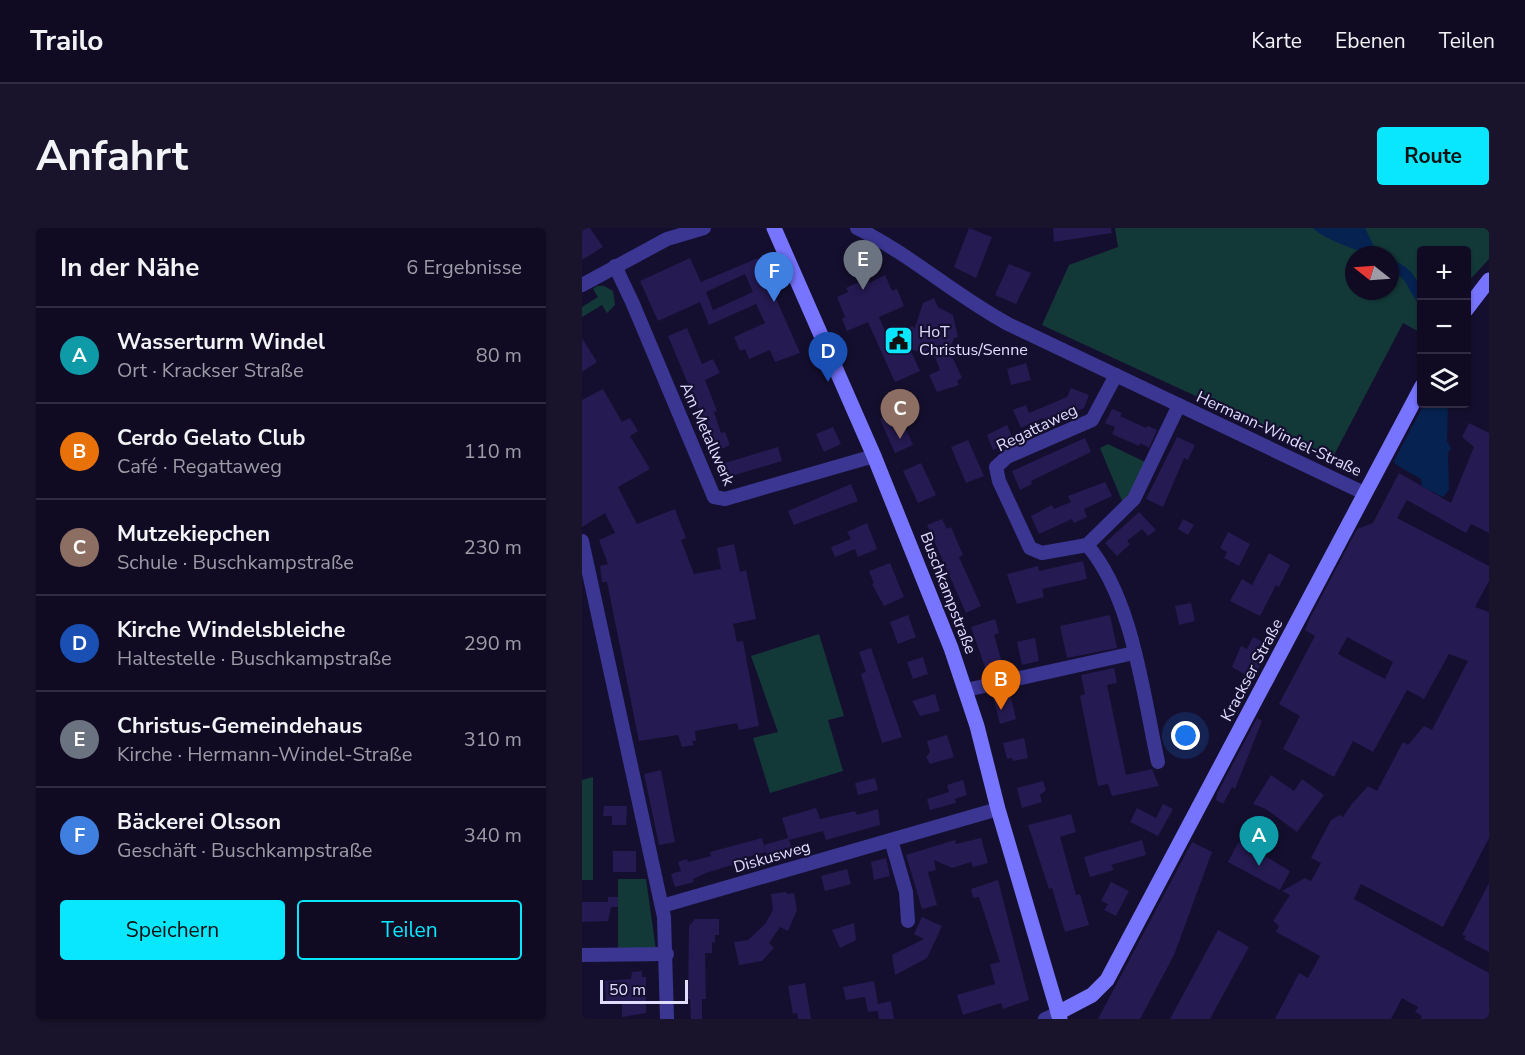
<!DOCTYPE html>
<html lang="de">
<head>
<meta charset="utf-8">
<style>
  body { margin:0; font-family:"Nunito Sans",sans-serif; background:#19142b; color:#f1f3f6 }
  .controls { position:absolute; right:18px; top:18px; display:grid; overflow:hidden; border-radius:6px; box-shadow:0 2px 4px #0004 }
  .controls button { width:54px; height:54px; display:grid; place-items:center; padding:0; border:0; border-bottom:2px solid #302b41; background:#100b23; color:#f1f3f6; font:30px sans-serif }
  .compass { position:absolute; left:763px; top:18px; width:54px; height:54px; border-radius:50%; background:#100b23; box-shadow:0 2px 4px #0004; rotate:287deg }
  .scale { position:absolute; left:18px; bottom:15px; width:88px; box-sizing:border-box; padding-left:6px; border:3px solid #e1ddff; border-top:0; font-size:16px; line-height:21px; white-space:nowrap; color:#e1ddff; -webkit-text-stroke:4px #150f2f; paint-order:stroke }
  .you { position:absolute; left:604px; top:508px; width:21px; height:21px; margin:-15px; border:4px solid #fff; border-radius:50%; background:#1a73e8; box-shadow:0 0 0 9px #1a73e833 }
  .badge { display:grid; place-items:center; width:39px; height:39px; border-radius:50%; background:#09e7ff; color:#fff; font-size:20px; font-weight:700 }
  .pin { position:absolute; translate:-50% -50px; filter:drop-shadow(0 2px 3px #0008) }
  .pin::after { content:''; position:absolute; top:32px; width:21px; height:18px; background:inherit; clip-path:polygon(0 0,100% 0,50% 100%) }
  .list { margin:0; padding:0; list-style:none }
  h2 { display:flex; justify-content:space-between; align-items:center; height:78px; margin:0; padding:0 24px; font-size:26px }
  h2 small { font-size:20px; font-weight:400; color:#9c9ba6 }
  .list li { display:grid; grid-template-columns:39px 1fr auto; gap:18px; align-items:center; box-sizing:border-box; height:96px; padding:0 24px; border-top:2px solid #302b41 }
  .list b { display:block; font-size:22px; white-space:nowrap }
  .list p { margin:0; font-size:20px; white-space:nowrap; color:#9c9ba6 }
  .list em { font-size:20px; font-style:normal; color:#9c9ba6 }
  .actions { display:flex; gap:12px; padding:18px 24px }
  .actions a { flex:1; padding:14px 0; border:2px solid #09e7ff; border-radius:6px; text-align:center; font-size:21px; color:#09e7ff }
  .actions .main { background:#09e7ff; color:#111 }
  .icon { flex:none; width:33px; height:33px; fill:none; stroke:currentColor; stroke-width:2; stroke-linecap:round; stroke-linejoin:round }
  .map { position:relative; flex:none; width:907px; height:791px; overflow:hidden; border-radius:6px }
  header { display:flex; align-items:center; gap:36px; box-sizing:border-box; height:84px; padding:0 30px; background:#100b23; border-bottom:2px solid #302b41 }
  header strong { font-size:28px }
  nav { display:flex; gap:33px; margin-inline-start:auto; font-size:21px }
  .intro { display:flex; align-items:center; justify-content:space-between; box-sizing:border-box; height:144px; padding:0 36px }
  h1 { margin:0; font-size:42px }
  .button { padding:15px 27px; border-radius:6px; background:#09e7ff; color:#111; font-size:21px; font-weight:700 }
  main { display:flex; gap:36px; padding:0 36px }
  aside { flex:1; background:#100b23; border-radius:6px; box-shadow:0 2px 4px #0004 }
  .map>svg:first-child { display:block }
  .green { fill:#123938; fill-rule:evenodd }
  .water { fill:#062251 }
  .building { fill:#251a51; fill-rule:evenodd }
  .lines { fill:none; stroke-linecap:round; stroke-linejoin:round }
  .street { stroke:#3a3692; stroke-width:14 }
  .secondary { stroke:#7774ff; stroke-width:15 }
  .labels { text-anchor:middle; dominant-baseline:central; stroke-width:4.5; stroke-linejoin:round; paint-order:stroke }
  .poi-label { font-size:16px; fill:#e1ddff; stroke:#150f2f; text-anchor:start }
  .street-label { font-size:16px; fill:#e1ddff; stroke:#150f2f }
</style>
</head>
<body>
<header>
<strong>Trailo</strong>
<nav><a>Karte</a><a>Ebenen</a><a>Teilen</a></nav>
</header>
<div class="intro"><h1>Anfahrt</h1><a class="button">Route</a></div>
<main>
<aside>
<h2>In der Nähe<small>6 Ergebnisse</small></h2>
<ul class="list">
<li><span class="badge" style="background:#0f9aa8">A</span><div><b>Wasserturm Windel</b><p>Ort · Krackser Straße</p></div><em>80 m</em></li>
<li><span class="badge" style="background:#e8710a">B</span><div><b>Cerdo Gelato Club</b><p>Café · Regattaweg</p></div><em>110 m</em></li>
<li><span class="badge" style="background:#8d6e63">C</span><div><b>Mutzekiepchen</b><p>Schule · Buschkampstraße</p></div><em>230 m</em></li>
<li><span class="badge" style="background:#1a4fb4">D</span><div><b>Kirche Windelsbleiche</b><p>Haltestelle · Buschkampstraße</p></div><em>290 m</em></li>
<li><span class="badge" style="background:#6b7280">E</span><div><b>Christus-Gemeindehaus</b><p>Kirche · Hermann-Windel-Straße</p></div><em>310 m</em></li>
<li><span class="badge" style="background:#3f7fe0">F</span><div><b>Bäckerei Olsson</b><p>Geschäft · Buschkampstraße</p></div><em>340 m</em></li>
</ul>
<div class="actions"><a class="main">Speichern</a><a>Teilen</a></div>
</aside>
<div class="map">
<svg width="907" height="791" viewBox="0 0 907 791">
  <rect width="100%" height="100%" fill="#150f2f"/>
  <g class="green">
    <path d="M533 0H907V31L885 55 884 22H840L839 105 821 95 750 231 460 97 487 37 536 19ZM772 27H808V63H772Z"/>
    <path d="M15 58H22L31 63 33 77 25 85 20 77 0 89V79L16 69 11 61Z"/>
    <path d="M526 216 565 235 549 266 541 275 518 220Z"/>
    <path d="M237 406 262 488 246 492 261 543 188 565 171 510 196 504 169 428Z"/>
    <path d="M11 549V652H0V552Z"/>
    <path d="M36 651H64L74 722H36Z"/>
  </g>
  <g class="water">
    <path d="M731 0H783L796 27C783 27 740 10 731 0Z"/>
    <path d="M808 31C830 39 840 53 839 76 825 67 827 46 808 45Z"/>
    <path d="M842 176H866L865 213 869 220 866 225 867 262 861 269 840 259 839 251 813 236 812 233Z"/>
  </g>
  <g class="building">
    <path d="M0 0H8L21 19 0 32Z"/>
    <path d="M387 0 410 9 394 50 372 39Z"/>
    <path d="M471 0H529L530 5 472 14Z"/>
    <path d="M108 30 119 54 176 30 218 125 193 134 188 122 167 131 163 121 158 123 152 109 183 95 174 76 127 97 118 74 76 93 58 53ZM163 46 171 64 131 82 124 64Z"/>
    <path d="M427 36 449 45 434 76 413 67Z"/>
    <path d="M303 47 310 63 315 61 322 78 297 89 306 110 331 98 332 102 341 75 352 70 356 79 371 87 376 109 372 110 367 122 380 150 375 153 377 157 355 164 347 147 358 142 353 129 328 121 338 143 313 154 286 94 265 103 260 91 263 89 255 69 266 64 264 60 285 50 287 55Z"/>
    <path d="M105 100 120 136 131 131 138 145 123 152 135 183 132 184 139 205 143 204 148 217 133 224 127 211 131 209 123 188 120 189 86 108Z"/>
    <path d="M0 110 15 134 0 144Z"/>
    <path d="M444 135 449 152 429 157 425 141Z"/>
    <path d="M489 160 507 167 502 180 463 195 461 190 439 200 431 182 444 177 447 185 485 169Z"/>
    <path d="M21 161 40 194 48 190 56 203 48 208 68 241 36 259 55 296 93 281 104 310 99 312 112 346 139 341 135 320 152 316 158 344 164 342 174 391 151 396 155 414 161 413 177 498 157 502 155 495 113 503 114 513H110L112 517 100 519 96 507 57 513 25 354H20L18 338 26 336 17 312 33 305 23 285 0 299V172Z"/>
    <path d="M530 181 540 185 538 188 564 200 566 198 575 202 567 220 558 215 557 218 530 206 533 199 523 195Z"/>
    <path d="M316 183 331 217 313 225 298 191Z"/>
    <path d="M887 195 907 205V305L889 296 884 305 825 272 815 290 907 338V353L893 379 907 384V610L861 699 779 656 772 671 907 745V791H839L840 788 833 784 836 779 820 770 809 791H693L717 745 726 750 738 728 694 704 697 698 691 693 708 667 700 663 723 650 729 653 739 635 729 630 749 592 758 587 761 589 769 577 786 558 795 563 821 514 826 517 842 498 850 502 886 433 867 426 842 471 825 462 791 524 771 513 752 549 701 521 718 488 697 476 733 408 723 402 728 390 775 301 791 295 817 245 869 275 892 219 880 209ZM765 409 811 434 803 451 756 426Z"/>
    <path d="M425 197 432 213 411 222 405 207Z"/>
    <path d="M251 199 259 216 242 224 234 206Z"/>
    <path d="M595 209 613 217 606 232 602 230 581 279 564 271Z"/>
    <path d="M503 210 509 224 449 253 450 256 438 262 430 243Z"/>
    <path d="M386 212 402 248 384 255 369 219Z"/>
    <path d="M196 219 200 233 146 249 143 235Z"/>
    <path d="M339 235 354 267 336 275 321 243Z"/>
    <path d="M523 254 530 268 502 281 505 289 492 295 490 291 457 306 449 288 470 277 472 281 489 274 486 268Z"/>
    <path d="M269 256 276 273 212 297 206 283Z"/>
    <path d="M557 284 574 302 566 308 560 301 545 313 548 316 535 328 523 315Z"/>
    <path d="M360 291 365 301 369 299 381 327 377 329 399 378 384 385 345 297Z"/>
    <path d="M601 291 612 297 606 307 596 301Z"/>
    <path d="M285 295 295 321 276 329 273 321 253 329 249 319 269 311 265 304Z"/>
    <path d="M646 304 668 316 657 338 642 330 645 324 638 320Z"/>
    <path d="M687 325 708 337 697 359 694 357 678 388 648 373 660 351 670 357Z"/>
    <path d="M501 333 505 351 460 361 462 369 435 376 425 346 456 338 457 343Z"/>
    <path d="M308 335 322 369 302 378 290 356 292 355 287 343Z"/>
    <path d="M609 375 613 393 597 397 593 378Z"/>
    <path d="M326 387 334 409 316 416 308 394Z"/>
    <path d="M528 387 535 420 485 430 478 398Z"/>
    <path d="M413 391 417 405 412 407 422 441 405 445 389 399Z"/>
    <path d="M671 409 688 417 671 451 650 439 659 418 665 421Z"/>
    <path d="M453 410 457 433 440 437 435 414Z"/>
    <path d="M289 420 320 509 300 515 279 446 284 444 277 424Z"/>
    <path d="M341 429 346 446 331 451 325 434Z"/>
    <path d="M532 440 535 455 525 457 544 547 570 541 577 558 530 568 526 556 516 558 498 468 503 466 499 447Z"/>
    <path d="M428 465 434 491 418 496 411 469Z"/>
    <path d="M353 466 358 483 338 488 330 473Z"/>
    <path d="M675 490 680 493 653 561 650 559 641 576 634 572 635 566Z"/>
    <path d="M365 507 372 529 348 536 344 529 348 524 345 513Z"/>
    <path d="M442 510 446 530 431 533 430 530 425 531 421 515Z"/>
    <path d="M79 542 93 614 77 617 62 546Z"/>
    <path d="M689 547 712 563 720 551 742 567 715 604 684 581 671 576Z"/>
    <path d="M293 550 296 562 276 567 273 555Z"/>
    <path d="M381 552 385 567 373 571 374 575 348 582 345 571 367 564 365 557Z"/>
    <path d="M461 553 464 562 458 567 460 574 440 580 435 560Z"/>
    <path d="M581 576 591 581 576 608 548 594 555 580 574 590Z"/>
    <path d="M22 578H45L44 597H30V588H21Z"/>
    <path d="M234 580 238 591 273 583 275 587 296 581 298 597 244 612 241 603 207 612 210 621 185 628 182 617 206 610 200 590Z"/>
    <path d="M489 586 494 604 478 609 494 667 498 666 507 697 483 704 470 660 467 661 446 597Z"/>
    <path d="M180 610 184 624 152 633 153 636 124 645 111 651 112 654 93 659 89 646 99 643 96 634 105 631 106 634 129 628 128 624Z"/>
    <path d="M399 610 406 635 391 639 389 634 370 640 352 632 354 642 346 644 355 677 340 681 324 627 373 612 374 616Z"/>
    <path d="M560 612 564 627 529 637 532 642 508 649 502 629Z"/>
    <path d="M610 614 630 624 592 727 558 791H516Z"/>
    <path d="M660 614 708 643 698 662 646 634 656 615Z"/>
    <rect x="31" y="623" width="23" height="21"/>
    <path d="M304 630 308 648 292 652 289 634Z"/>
    <path d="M265 641 269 656 243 663 239 648Z"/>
    <path d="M416 652 447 772 421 781 419 775 381 787 375 767 413 756 408 736 418 734 397 669 391 670 389 661Z"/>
    <path d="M529 654 547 663 534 688 522 682 526 676 519 673Z"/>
    <path d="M907 655V724L882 711 884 708 880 707Z"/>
    <path d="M204 664 205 666 212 665 215 682 206 703 198 699 187 715 192 720 180 733 157 737 152 714 166 712 183 696 191 682 189 666Z"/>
    <path d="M26 669H36V679H29L26 693 0 694V674H26Z"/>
    <path d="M340 689 360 698 345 730 313 747 310 727 342 711 332 706Z"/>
    <path d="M113 691H137V707H133V715L130 714V725H123L124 771H120V791H109L108 771H106L107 698Z"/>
    <path d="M272 695 274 712 258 720 250 702Z"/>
    <path d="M636 702 667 719 628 791H588Z"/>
    <path d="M60 743V749H64V785L40 789V774H24L23 753 49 751 50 744Z"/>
    <path d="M292 753 296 776 309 773 312 791H297L296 783 286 784 283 769 264 772 261 759Z"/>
    <path d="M223 755 229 791H216L215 785 211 786 206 758Z"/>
  </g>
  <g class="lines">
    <g class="street">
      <path d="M275 0C329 27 374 68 426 96L782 265"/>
      <path d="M33 38 51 76 132 269 143 271 292 228"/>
      <path d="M0 57 85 11 122 0"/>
      <path d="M0 313 82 689 85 791"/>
      <path d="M505 317 460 325 448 320 417 253 414 239 425 229 510 192 534 147"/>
      <path d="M505 317C551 370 561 467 576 534"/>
      <path d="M505 317 552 271 597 177"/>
      <path d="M384 462 552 425"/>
      <path d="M309 612 324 664 326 693"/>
      <path d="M80 678 416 581"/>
      <path d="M0 727 85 726"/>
      <path d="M463 791 476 785"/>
    </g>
    <g class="secondary">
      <path d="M192 0 292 228 369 420 395 498 416 581 478 791"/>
      <path d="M884 82 907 52"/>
      <path d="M476 785 510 767 525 752 840 158"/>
    </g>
  </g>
  <defs>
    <symbol id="civic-square" viewBox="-11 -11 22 22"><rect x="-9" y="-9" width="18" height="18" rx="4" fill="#09e7ff" stroke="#150f2f"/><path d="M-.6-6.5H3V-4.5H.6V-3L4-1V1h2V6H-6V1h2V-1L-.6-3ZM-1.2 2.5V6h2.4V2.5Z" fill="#111"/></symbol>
  </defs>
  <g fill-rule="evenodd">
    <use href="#civic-square" x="300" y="96" width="33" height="33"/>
  </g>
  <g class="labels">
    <g class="poi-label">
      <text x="337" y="104">HoT<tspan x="337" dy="18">Christus/Senne</tspan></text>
    </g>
    <g class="street-label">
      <text transform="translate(455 200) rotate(-26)">Regattaweg</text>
      <text transform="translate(125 206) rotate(66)">Am Metallwerk</text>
      <text transform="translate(697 206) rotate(25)">Hermann-Windel-Straße</text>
      <text transform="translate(366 365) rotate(69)">Buschkampstraße</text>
      <text transform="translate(670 442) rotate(-62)">Krackser Straße</text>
      <text transform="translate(190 629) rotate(-16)">Diskusweg</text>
    </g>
  </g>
</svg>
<div class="controls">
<button>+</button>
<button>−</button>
<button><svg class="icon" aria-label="layers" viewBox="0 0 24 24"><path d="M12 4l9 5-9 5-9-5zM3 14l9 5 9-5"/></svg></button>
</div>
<svg class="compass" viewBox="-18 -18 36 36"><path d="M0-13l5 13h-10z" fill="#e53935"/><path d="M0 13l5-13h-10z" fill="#9c9ba6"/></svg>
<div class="scale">50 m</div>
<div class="you"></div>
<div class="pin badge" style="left:677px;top:638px;background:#0f9aa8">A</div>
<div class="pin badge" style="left:419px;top:482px;background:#e8710a">B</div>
<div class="pin badge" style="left:318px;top:211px;background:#8d6e63">C</div>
<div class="pin badge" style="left:246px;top:154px;background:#1a4fb4">D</div>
<div class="pin badge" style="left:281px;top:62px;background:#6b7280">E</div>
<div class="pin badge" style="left:192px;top:74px;background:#3f7fe0">F</div>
</div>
</main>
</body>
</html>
